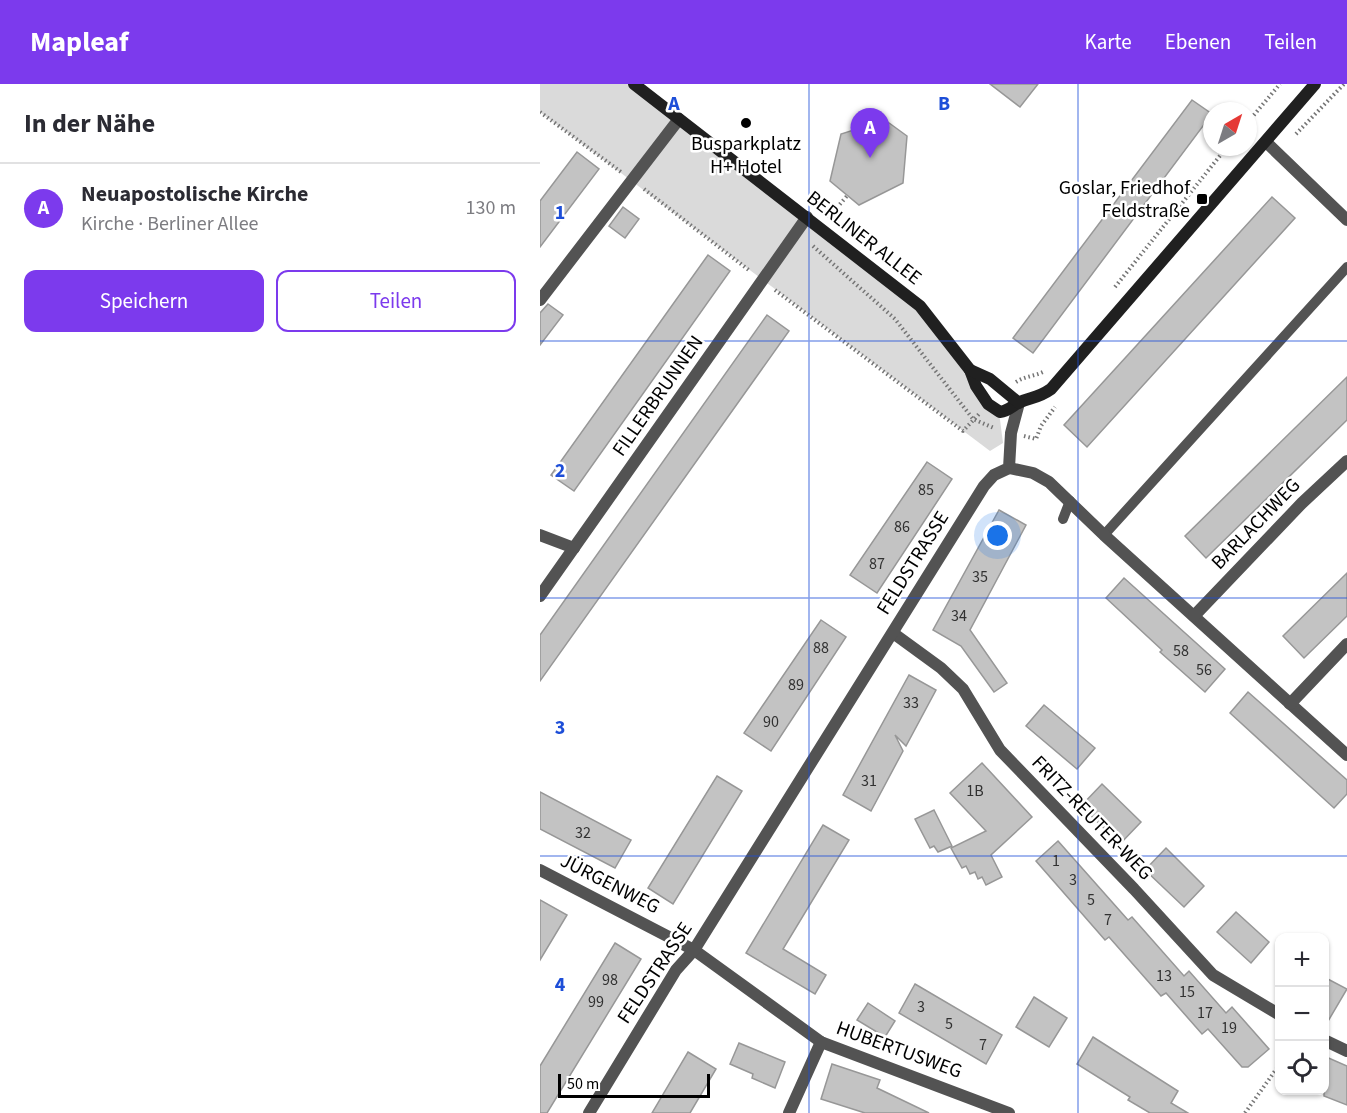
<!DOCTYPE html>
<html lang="de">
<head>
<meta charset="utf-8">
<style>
  body { margin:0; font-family:"Source Sans 3",sans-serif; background:#f7f7f7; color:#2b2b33 }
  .controls { position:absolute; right:18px; bottom:18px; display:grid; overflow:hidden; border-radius:12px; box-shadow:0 2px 4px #0004 }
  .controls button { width:54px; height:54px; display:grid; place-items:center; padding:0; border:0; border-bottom:2px solid #e1e1e2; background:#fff; color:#2b2b33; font:30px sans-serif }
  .compass { position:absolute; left:663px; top:18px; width:54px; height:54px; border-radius:50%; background:#fff; box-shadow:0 2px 4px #0004; rotate:39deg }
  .scale { position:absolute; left:18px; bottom:15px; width:152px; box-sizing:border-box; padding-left:6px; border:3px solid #000; border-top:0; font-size:16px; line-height:21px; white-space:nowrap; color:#000; -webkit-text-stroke:4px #fff; paint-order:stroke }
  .you { position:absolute; left:458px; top:452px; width:21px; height:21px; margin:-15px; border:4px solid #fff; border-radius:50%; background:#1a73e8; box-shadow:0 0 0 9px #1a73e833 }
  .badge { display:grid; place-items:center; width:39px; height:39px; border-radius:50%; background:#7c3aed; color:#fff; font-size:20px; font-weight:700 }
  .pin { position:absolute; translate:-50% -50px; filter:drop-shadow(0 2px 3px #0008) }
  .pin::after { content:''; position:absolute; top:32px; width:21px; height:18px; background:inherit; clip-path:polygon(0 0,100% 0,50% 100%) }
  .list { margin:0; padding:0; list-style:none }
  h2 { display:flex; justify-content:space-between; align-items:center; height:78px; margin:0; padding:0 24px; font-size:26px }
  h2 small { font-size:20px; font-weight:400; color:#7c7c81 }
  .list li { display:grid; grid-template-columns:39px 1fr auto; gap:18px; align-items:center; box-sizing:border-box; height:90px; padding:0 24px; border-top:2px solid #e1e1e2 }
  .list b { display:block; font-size:22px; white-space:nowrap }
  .list p { margin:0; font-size:20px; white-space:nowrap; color:#7c7c81 }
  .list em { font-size:20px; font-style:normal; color:#7c7c81 }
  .actions { display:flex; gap:12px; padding:18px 24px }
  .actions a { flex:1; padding:14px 0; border:2px solid #7c3aed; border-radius:12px; text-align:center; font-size:21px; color:#7c3aed }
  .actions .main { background:#7c3aed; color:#fff }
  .icon { flex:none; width:33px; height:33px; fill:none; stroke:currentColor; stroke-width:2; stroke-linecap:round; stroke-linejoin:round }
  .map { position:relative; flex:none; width:807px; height:1029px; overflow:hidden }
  header { display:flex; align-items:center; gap:36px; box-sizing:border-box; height:84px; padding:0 30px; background:#7c3aed; color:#fff }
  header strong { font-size:28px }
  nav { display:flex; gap:33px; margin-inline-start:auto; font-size:21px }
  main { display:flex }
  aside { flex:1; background:#fff }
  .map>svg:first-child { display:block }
  .green { fill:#dadada }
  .building { fill:#c3c3c3; stroke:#979797; stroke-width:1.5 }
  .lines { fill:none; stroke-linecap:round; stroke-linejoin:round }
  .path { stroke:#757575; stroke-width:4; stroke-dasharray:1.5 3; stroke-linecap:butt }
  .lane { stroke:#535353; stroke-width:10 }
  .street { stroke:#535353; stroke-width:12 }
  .secondary { stroke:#202020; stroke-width:12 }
  .grid { fill:none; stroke:#1d4ed8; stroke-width:1.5; stroke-opacity:0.55 }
  .poi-dot { fill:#000; stroke:#fff; stroke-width:2 }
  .labels { text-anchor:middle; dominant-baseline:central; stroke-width:5; stroke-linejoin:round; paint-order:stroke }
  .number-label { font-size:16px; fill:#313131 }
  .poi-label { font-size:20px; fill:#000; stroke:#fff }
  .street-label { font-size:20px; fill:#000; stroke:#fff }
  .grid-label { font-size:20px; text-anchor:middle; font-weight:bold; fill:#1d4ed8; stroke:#fff; stroke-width:5; stroke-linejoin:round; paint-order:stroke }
</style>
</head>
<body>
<header>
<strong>Mapleaf</strong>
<nav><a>Karte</a><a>Ebenen</a><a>Teilen</a></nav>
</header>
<main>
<aside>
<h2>In der Nähe<small></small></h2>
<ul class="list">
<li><span class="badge">A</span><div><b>Neuapostolische Kirche</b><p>Kirche · Berliner Allee</p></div><em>130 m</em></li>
</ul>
<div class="actions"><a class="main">Speichern</a><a>Teilen</a></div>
</aside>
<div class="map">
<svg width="807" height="1029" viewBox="0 0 807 1029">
  <rect width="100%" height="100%" fill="#fff"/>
  <path class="green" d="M0 0H94L380 222 459 328 463 359 450 367 0 28Z"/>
  <g class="building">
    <path d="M450 0H498L480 23Z"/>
    <path d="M652 16 672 30 493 269 473 254Z"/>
    <path d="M345 36 367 52 363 99 319 121 290 97 301 50Z"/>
    <path d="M37 68 59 85 0 163V117Z"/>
    <path d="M732 113 755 134 547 363 524 341Z"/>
    <path d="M83 123 99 135 85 154 69 142Z"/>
    <path d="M168 171 190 187 34 407 11 391Z"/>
    <path d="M8 220 23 231 0 261V229Z"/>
    <path d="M227 231 249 247 0 597V551Z"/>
    <path d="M807 293V336L666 474 645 452Z"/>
    <path d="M387 378 412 395 337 509 310 491Z"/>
    <path d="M459 426 486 441 430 546 467 599 454 608 421 562 393 546Z"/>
    <path d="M807 489V532L764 574 743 552Z"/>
    <path d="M584 494 685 585 665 608 620 568 622 566 566 514Z"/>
    <path d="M281 536 306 553 231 667 204 649Z"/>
    <path d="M369 591 396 606 366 662 355 651 363 667 331 727 303 711Z"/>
    <path d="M708 608 807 696V710L794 724 690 629Z"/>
    <path d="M504 621 555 664 537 685 486 642Z"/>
    <path d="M442 679 492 733 451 771 462 793 446 801 442 793 438 795 435 788 430 790 426 782 422 784 411 764 446 747 410 709Z"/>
    <path d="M177 692 202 707 133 820 108 804Z"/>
    <path d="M562 700 601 738 580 760 541 722Z"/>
    <path d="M0 708 91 756 75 784 0 745Z"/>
    <path d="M394 726 412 762 398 768 394 762 390 764 375 735Z"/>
    <path d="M283 741 309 756 243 865 286 891 275 910 206 869Z"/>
    <path d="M518 757 588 836 592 833 644 892 649 887 686 929 692 923 729 965 708 983H702L668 945 662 950 626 909 621 912 569 853 565 856 496 777Z"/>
    <path d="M626 764 664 802 644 823 605 786Z"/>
    <path d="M0 816 27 831 0 876Z"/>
    <path d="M696 828 729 858 711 879 677 848Z"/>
    <path d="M75 859 101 875 7 1029H0V982Z"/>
    <path d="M784 893 807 905 784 944Z"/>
    <path d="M375 900 462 951 446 980 359 929Z"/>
    <path d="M494 913 527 934 509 963 476 943Z"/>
    <path d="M328 919 355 937 345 953 317 936Z"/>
    <path d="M553 953 638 1007 631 1019 648 1029H610L588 1016 590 1013 537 980Z"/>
    <path d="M199 959 245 978 235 1004 212 994 213 990 190 980Z"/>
    <path d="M148 968 176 985 150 1029H112Z"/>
    <path d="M784 972 807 982V1021L784 1012Z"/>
    <path d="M292 980 340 996 337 1004 389 1029H325L281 1015Z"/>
  </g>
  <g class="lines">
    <g class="path">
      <path d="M0 28 81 88"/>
      <path d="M708 38 740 0"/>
      <path d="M756 50 804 0"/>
      <path d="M104 105 210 187"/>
      <path d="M288 134 307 112"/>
      <path d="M273 162 355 235 433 335 454 344"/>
      <path d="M575 203 687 63"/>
      <path d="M235 206 423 347 439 330"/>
      <path d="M476 298C485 292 496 292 505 287"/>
      <path d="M484 352 496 355 501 342 515 323"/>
      <path d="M705 1029 740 980"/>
    </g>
    <g class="lane">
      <path d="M523 435 530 417"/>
      <path d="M564 451 807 183"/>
    </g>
    <g class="street">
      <path d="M726 58 807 136"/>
      <path d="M0 216 139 35"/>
      <path d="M469 384 493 389 509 398 564 451 807 671"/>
      <path d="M0 451 34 464"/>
      <path d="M0 512 267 133"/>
      <path d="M654 532 762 419 807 377"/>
      <path d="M353 549 401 584 423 605 460 666 594 805 673 891 740 931"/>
      <path d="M750 620 807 560"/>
      <path d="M0 786 154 866 281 958 469 1029"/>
      <path d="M784 956 807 967"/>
      <path d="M49 1029 136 886 154 866 444 402 454 391 469 384 471 349 479 319"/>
      <path d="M249 1029 281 958"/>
    </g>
    <g class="secondary">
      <path d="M94 0 380 222 430 286 436 302 448 320 460 328C468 327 471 323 478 319 490 313 497 315 511 305L775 0"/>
      <path d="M430 286 450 295 479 319"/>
    </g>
  </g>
  <path class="grid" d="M269 0V1029M538 0V1029M0 257H807M0 514H807M0 772H807"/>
  <g class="poi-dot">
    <circle cx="206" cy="39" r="6"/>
    <rect x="656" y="109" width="12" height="12" rx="3"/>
  </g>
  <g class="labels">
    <g class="number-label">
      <text x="386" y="406">85</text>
      <text x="362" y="443">86</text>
      <text x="337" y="480">87</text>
      <text x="440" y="493">35</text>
      <text x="419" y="532">34</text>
      <text x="281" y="564">88</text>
      <text x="641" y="567">58</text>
      <text x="664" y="586">56</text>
      <text x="256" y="601">89</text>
      <text x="371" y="619">33</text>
      <text x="231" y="638">90</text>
      <text x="329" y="697">31</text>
      <text x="435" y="707">1B</text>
      <text x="43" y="749">32</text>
      <text x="516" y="777">1</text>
      <text x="533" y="796">3</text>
      <text x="551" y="816">5</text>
      <text x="568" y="836">7</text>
      <text x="624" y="892">13</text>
      <text x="70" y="896">98</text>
      <text x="647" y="908">15</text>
      <text x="56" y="918">99</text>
      <text x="381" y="923">3</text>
      <text x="665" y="929">17</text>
      <text x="409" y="940">5</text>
      <text x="689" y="944">19</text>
      <text x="443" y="961">7</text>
    </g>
    <g class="poi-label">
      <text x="206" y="60">Busparkplatz<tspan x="206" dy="23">H+ Hotel</tspan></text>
      <text x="650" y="104" text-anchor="end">Goslar, Friedhof<tspan x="650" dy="23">Feldstraße</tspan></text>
    </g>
    <g class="street-label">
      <text transform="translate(324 154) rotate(38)">BERLINER ALLEE</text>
      <text transform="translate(118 312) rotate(-55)">FILLERBRUNNEN</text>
      <text transform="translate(716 440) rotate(-46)">BARLACHWEG</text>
      <text transform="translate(373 479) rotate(-58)">FELDSTRASSE</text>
      <text transform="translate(552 734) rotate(46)">FRITZ-REUTER-WEG</text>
      <text transform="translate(70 800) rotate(27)">JÜRGENWEG</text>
      <text transform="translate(115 889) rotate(-56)">FELDSTRASSE</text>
      <text transform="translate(359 966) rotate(20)">HUBERTUSWEG</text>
    </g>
  </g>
  <g class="grid-label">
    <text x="134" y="26">A</text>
    <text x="404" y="26">B</text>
    <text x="20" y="135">1</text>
    <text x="20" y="393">2</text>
    <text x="20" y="650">3</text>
    <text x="20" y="907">4</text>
  </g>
</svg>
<div class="controls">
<button>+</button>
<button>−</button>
<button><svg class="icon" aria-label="locate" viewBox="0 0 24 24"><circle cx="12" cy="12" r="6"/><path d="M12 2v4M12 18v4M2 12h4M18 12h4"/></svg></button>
</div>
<svg class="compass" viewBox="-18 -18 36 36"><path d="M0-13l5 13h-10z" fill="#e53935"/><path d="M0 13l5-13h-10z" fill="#7c7c81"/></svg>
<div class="scale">50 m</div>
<div class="you"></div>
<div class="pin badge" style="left:330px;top:74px">A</div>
</div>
</main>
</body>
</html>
